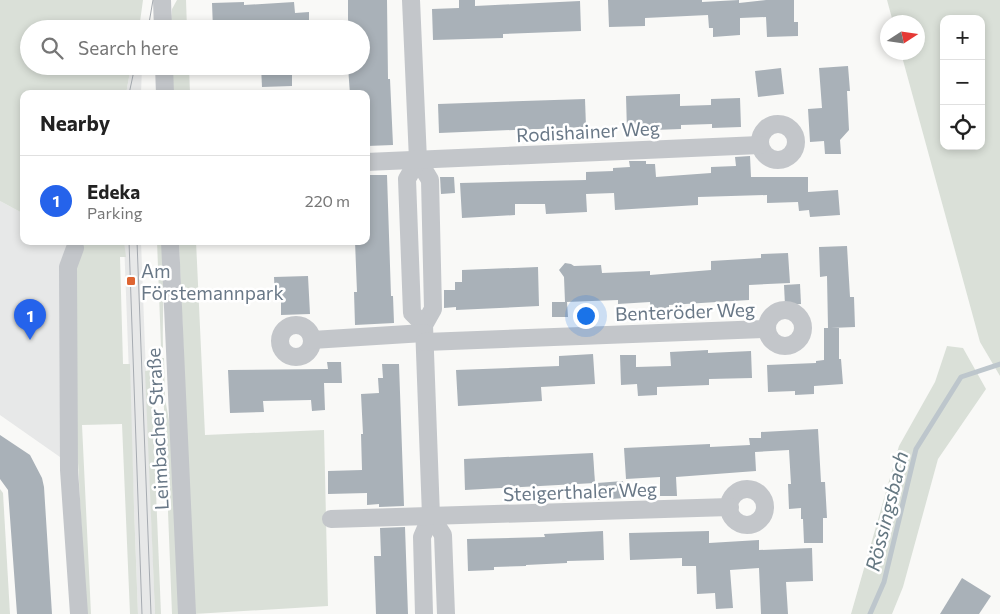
<!DOCTYPE html>
<html lang="en">
<head>
<meta charset="utf-8">
<style>
  body { margin:0; font-family:Commissioner,sans-serif; background:#f2f2f2; color:#222 }
  .controls { position:absolute; right:15px; top:15px; display:grid; overflow:hidden; border-radius:10px; box-shadow:0 2px 8px #0003 }
  .controls button { width:45px; height:45px; display:grid; place-items:center; padding:0; border:0; border-bottom:1px solid #e0e0e0; background:#fff; color:#222; font:25px sans-serif }
  .compass { position:absolute; left:880px; top:15px; width:45px; height:45px; border-radius:50%; background:#fff; box-shadow:0 2px 8px #0003; rotate:78deg }
  .you { position:absolute; left:585px; top:315px; width:18px; height:18px; margin:-12px; border:4px solid #fff; border-radius:50%; background:#1a73e8; box-shadow:0 0 0 8px #1a73e833 }
  .badge { display:grid; place-items:center; width:32px; height:32px; border-radius:50%; background:#2563eb; color:#fff; font-size:16px; font-weight:700 }
  .pin { position:absolute; translate:-50% -41px; filter:drop-shadow(0 1px 2px #0008) }
  .pin::after { content:''; position:absolute; top:26px; width:18px; height:15px; background:inherit; clip-path:polygon(0 0,100% 0,50% 100%) }
  .list { margin:0; padding:0; list-style:none }
  h2 { display:flex; justify-content:space-between; align-items:center; height:65px; margin:0; padding:0 20px; font-size:21px }
  h2 small { font-size:16px; font-weight:400; color:#767676 }
  .list li { display:grid; grid-template-columns:32px 1fr auto; gap:15px; align-items:center; box-sizing:border-box; height:90px; padding:0 20px; border-top:1px solid #e0e0e0 }
  .list b { display:block; font-size:19px; white-space:nowrap }
  .list p { margin:0; font-size:16px; white-space:nowrap; color:#767676 }
  .list em { font-size:16px; font-style:normal; color:#767676 }
  .icon { flex:none; width:28px; height:28px; fill:none; stroke:currentColor; stroke-width:2; stroke-linecap:round; stroke-linejoin:round }
  .map { position:relative; flex:none; width:1000px; height:614px; overflow:hidden }
  .search { position:absolute; background:#fff; box-shadow:0 2px 8px #0003; left:20px; top:20px; width:350px; height:55px; display:flex; align-items:center; gap:12px; box-sizing:border-box; padding:0 18px; border-radius:28px; color:#767676; font-size:19px }
  .panel { position:absolute; background:#fff; box-shadow:0 2px 8px #0003; left:20px; top:90px; width:350px; height:155px; border-radius:10px }
  .map>svg:first-child { display:block }
  .built { fill:#e7e8e8 }
  .green { fill:#dae0d8; fill-rule:evenodd }
  .lines { fill:none; stroke-linecap:round; stroke-linejoin:round }
  .stream { stroke:#bdc6cc; stroke-width:5 }
  .building { fill:#a9b1b8 }
  .minor { stroke:#c3c6ca; stroke-width:18 }
  .tram { stroke:#a6abb1; stroke-width:1 }
  .poi-dot { fill:#de6431; stroke:#fff; stroke-width:2 }
  .labels { text-anchor:middle; dominant-baseline:central; stroke-width:5; stroke-linejoin:round; paint-order:stroke }
  .street-label { font-size:19px; fill:#697887; stroke:#fff }
  .poi-label { font-size:19px; fill:#697887; stroke:#fff; text-anchor:start }
  .water-label { font-size:20px; font-style:italic; fill:#657882; stroke:#fff }
</style>
</head>
<body>
<div class="map">
<svg width="1000" height="614" viewBox="0 0 1000 614">
  <rect width="100%" height="100%" fill="#f9f9f7"/>
  <g class="built">
    <path d="M131 66H142L141 94H126Z"/>
    <path d="M0 201 24 214V241H76V425L78 459 60 457 0 415Z"/>
    <path d="M124 241H141L155 614H138Z"/>
  </g>
  <g class="green">
    <path d="M0 0H143L139 29H29V66H131L126 94H24V214L0 201Z"/>
    <path d="M177 0H186L187 29H170L172 9Z"/>
    <path d="M887 0H1000V376L980 342 901 53 918 52V22H893ZM944 19H981V146H944Z"/>
    <path d="M172 66H189L190 94H173Z"/>
    <path d="M76 241H124L126 257H120L123 364H130L134 507 138 614H130L122 424 82 425 91 614H86L76 425Z"/>
    <path d="M157 241H165C165 277 162 312 163 348L161 347Z"/>
    <path d="M179 241H196L205 435 324 430 328 606 194 614Z"/>
    <path d="M947 346 963 348 986 389 938 459 903 587 892 614H851L899 446 935 382Z"/>
    <path d="M162 358H164L165 399 173 441 179 614H172Z"/>
    <path d="M151 370 161 614H155L145 371Z"/>
    <path d="M0 489 3 493 10 614H0Z"/>
  </g>
  <g class="lines">
    <path class="stream" d="M870 614 884 582 916 449 961 377 1000 364"/>
  </g>
  <g class="building">
    <path d="M348 0H387L388 79H390L393 145 367 146 366 94H350L348 67 361 66V28H348Z"/>
    <path d="M459 0H475V6L580 1 581 31 503 34V38L433 40 432 9 459 8Z"/>
    <path d="M608 0H702V2L739 0V3L766 0H794V22H798V36L767 37 766 17 740 18V35L713 37V28H709L708 15 645 18V26L609 27Z"/>
    <path d="M244 2V5L294 2 295 13 309 12V29H213L212 3Z"/>
    <path d="M261 66H292V86L262 87Z"/>
    <path d="M848 66 850 91H847L849 130 840 140 841 154H825L824 141 810 142 808 109 822 108 819 68Z"/>
    <path d="M781 68 784 94 758 97 755 71Z"/>
    <path d="M680 94V106L711 105V99L740 98 741 127 712 128V124L681 125V129L627 131 626 96Z"/>
    <path d="M585 99 586 127 439 133 438 104Z"/>
    <path d="M750 156 751 177H808V192L838 190 840 215 810 217 809 210 799 211 798 202 767 203V195L698 197V205L615 210 614 193 586 194 587 212 546 214 545 204H515V215L462 218 460 183 586 180V172L613 171V168L630 167 629 161H646V164H655L656 177 711 173V167L736 166 735 157Z"/>
    <path d="M366 175H387L391 296H393L394 323 355 325 354 292H357L355 241H366Z"/>
    <path d="M440 177H454L455 193 441 194Z"/>
    <path d="M847 246 850 297H854L855 327 831 328H839V359H841L843 384 814 386V394L795 395V391L768 392 767 365 816 363V361L824 360V328H828L827 276 820 277 819 247Z"/>
    <path d="M788 253 790 283 749 285V300L669 305V312L651 313 650 302 618 304V300L566 302H567L568 317H552V302H565L564 277 559 270 565 263 571 264 574 266 601 265 602 273 650 271V275L711 270V261L761 258V254Z"/>
    <path d="M538 267 539 306 456 310V307L444 308V290H455V282H462V270Z"/>
    <path d="M308 276 310 314 281 315V297H275L274 277Z"/>
    <path d="M800 284 801 304 785 305 784 285Z"/>
    <path d="M708 350V353L751 351 752 378 709 379V385L657 387V395L638 396 637 384 621 385 620 355H636V367L671 366 670 352Z"/>
    <path d="M593 354 595 384 541 387 542 401 458 406 456 370 559 366V356Z"/>
    <path d="M327 362H341L342 383H324L325 410 312 411 311 400 263 401 264 412 230 413 228 370 328 369Z"/>
    <path d="M382 364H399L404 506 379 507V504L367 505V493L328 494V471L362 470 361 434H363L361 394 379 393 378 378H383Z"/>
    <path d="M818 429 821 482H825L827 518H823V543H804L803 519H801V508L789 509 788 484H791L789 450 755 452 756 471 676 477 677 496H660V477L626 479 624 448 710 444V447L750 445 749 438H761V432Z"/>
    <path d="M0 435 30 455 42 478 44 487 52 614H17L8 490 0 479Z"/>
    <path d="M593 453 595 483 465 490 464 459Z"/>
    <path d="M623 481 624 498 598 500 597 483Z"/>
    <path d="M405 527 408 614H376L374 556H381L380 528Z"/>
    <path d="M603 531 604 560 567 561V563L526 565V566L494 567V570L468 571 467 539 545 537 544 534Z"/>
    <path d="M709 531V543L759 540V550L812 548 813 581 786 582 788 614H761L759 568 730 570 733 608 716 609 715 593 697 594 696 566H682V558L630 560 629 533Z"/>
    <path d="M962 578 991 596 979 614H940Z"/>
  </g>
  <g class="lines">
    <g class="minor">
      <path d="M162 0 163 29"/>
      <path d="M411 0 418 160 430 180 433 309 424 325 431 516 422 537 424 614"/>
      <path d="M164 66 165 94"/>
      <circle cx="778" cy="142" r="18"/>
      <path d="M418 160 407 179 412 313 424 325"/>
      <path d="M366 162 760 145"/>
      <path d="M170 241 187 614"/>
      <path d="M75 248 68 267 69 470 79 614"/>
      <circle cx="785" cy="328" r="18"/>
      <circle cx="296" cy="341" r="16"/>
      <path d="M312 340 424 333"/>
      <path d="M425 342 766 329"/>
      <circle cx="747" cy="507" r="18"/>
      <path d="M431 516 443 535 446 614"/>
      <path d="M331 519 730 507"/>
    </g>
    <g class="tram">
      <path d="M148 29 153 0"/>
      <path d="M129 94 135 66"/>
      <path d="M129 241 142 614"/>
      <path d="M137 241 151 614"/>
    </g>
  </g>
  <rect class="poi-dot" x="126" y="276" width="10" height="10" rx="2.5"/>
  <g class="labels">
    <g class="street-label">
      <text transform="translate(588 131) rotate(-3)">Rodishainer Weg</text>
      <text transform="translate(685 311) rotate(-2)">Benteröder Weg</text>
      <text transform="translate(157 429) rotate(-93)">Leimbacher Straße</text>
      <text transform="translate(580 491) rotate(-2)">Steigerthaler Weg</text>
    </g>
    <g class="poi-label">
      <text x="141" y="270">Am<tspan x="141" dy="22">Förstemannpark</tspan></text>
    </g>
    <g class="water-label">
      <text transform="translate(886 511) rotate(-76)">Rössingsbach</text>
    </g>
  </g>
</svg>
<div class="controls">
<button>+</button>
<button>−</button>
<button><svg class="icon" aria-label="locate" viewBox="0 0 24 24"><circle cx="12" cy="12" r="6"/><path d="M12 2v4M12 18v4M2 12h4M18 12h4"/></svg></button>
</div>
<svg class="compass" viewBox="-18 -18 36 36"><path d="M0-13l5 13h-10z" fill="#e53935"/><path d="M0 13l5-13h-10z" fill="#767676"/></svg>
<div class="you"></div>
<div class="pin badge" style="left:30px;top:340px">1</div>
<div class="search"><svg class="icon" aria-label="search" viewBox="0 0 24 24"><circle cx="10" cy="10" r="6"/><path d="M15 15l6 6"/></svg>Search here</div>
<section class="panel">
<h2>Nearby<small></small></h2>
<ul class="list">
<li><span class="badge">1</span><div><b>Edeka</b><p>Parking</p></div><em>220 m</em></li>
</ul>
</section>
</div>
</body>
</html>
